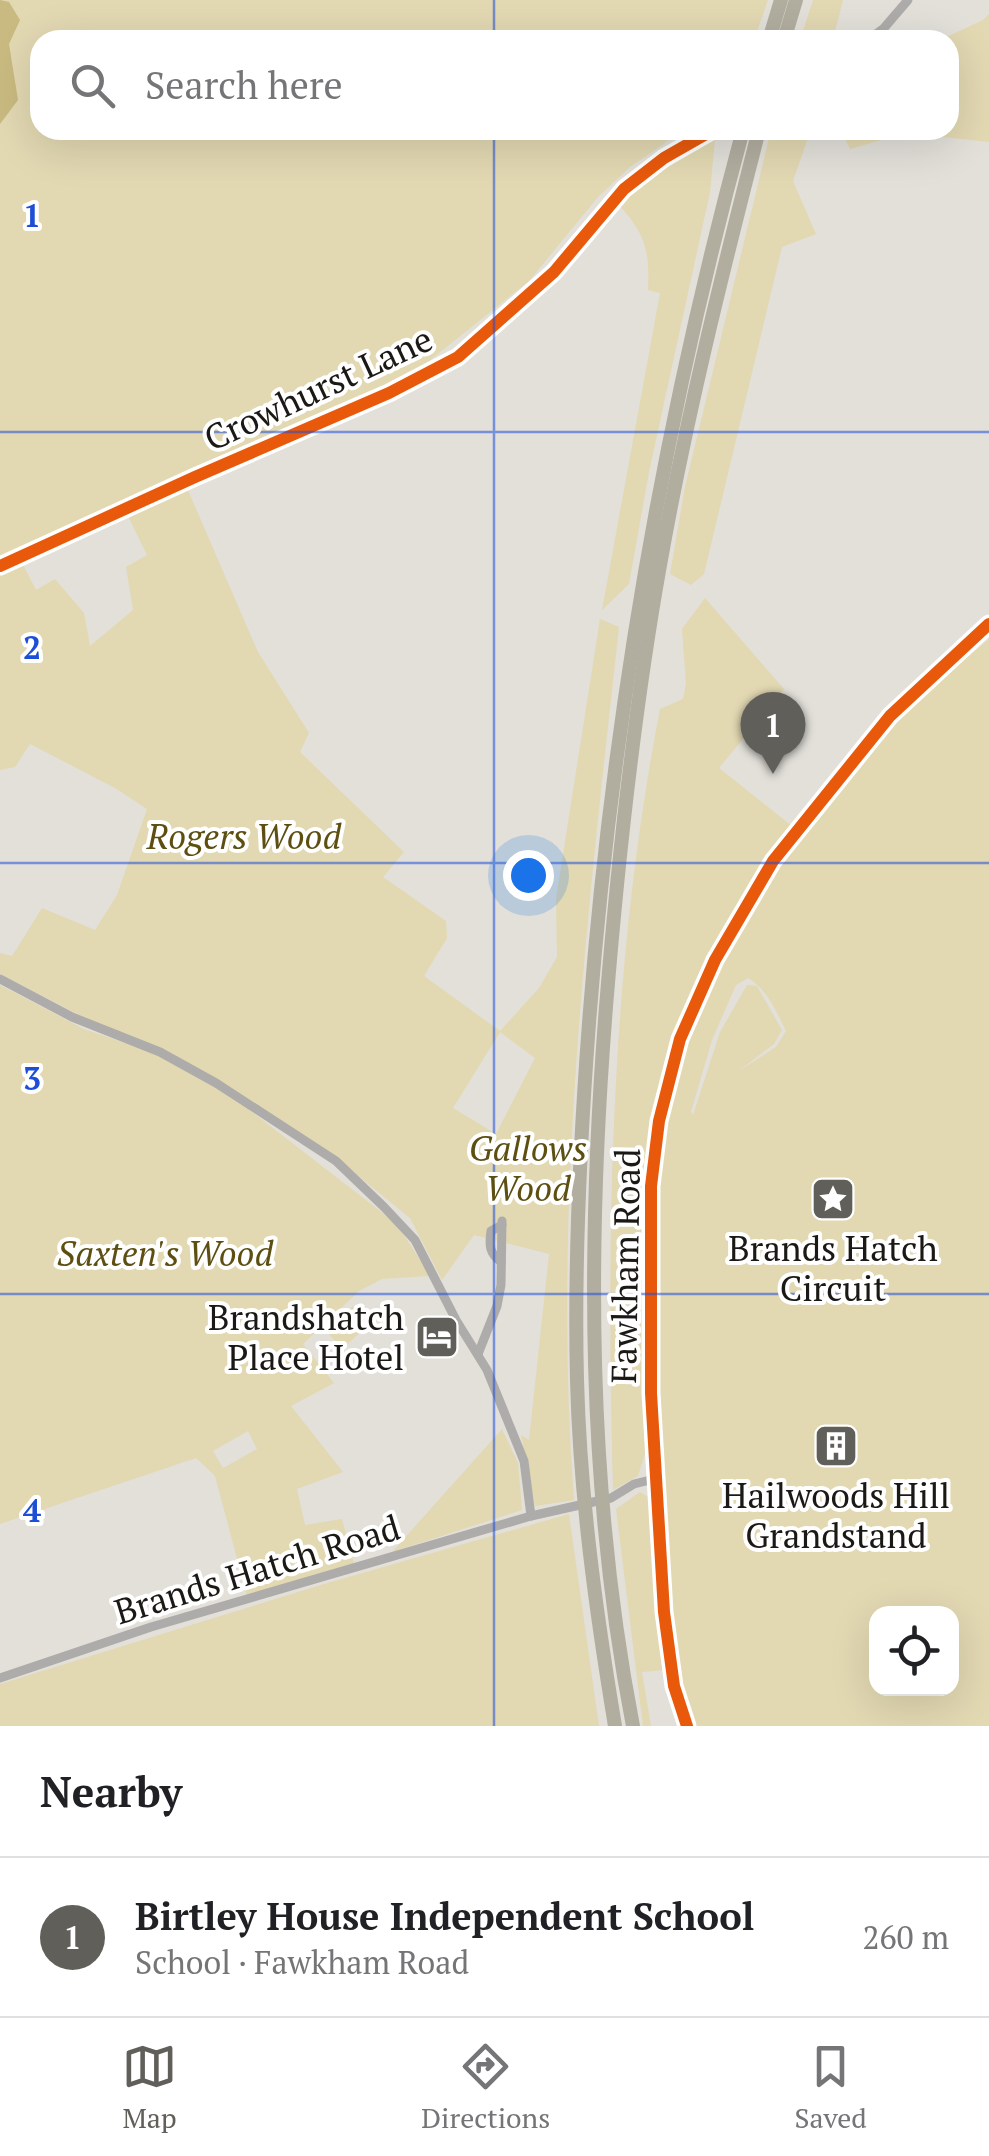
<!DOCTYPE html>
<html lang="en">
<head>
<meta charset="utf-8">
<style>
  body { margin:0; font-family:"PT Serif",serif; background:#f6f6f6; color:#202124 }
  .controls { position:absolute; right:30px; bottom:30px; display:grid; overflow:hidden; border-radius:20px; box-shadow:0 10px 40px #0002 }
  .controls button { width:90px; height:90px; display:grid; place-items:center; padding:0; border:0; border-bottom:2px solid #e0e0e0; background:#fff; color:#202124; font:50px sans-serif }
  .you { position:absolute; left:528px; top:875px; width:35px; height:35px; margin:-25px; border:8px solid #fff; border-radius:50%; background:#1a73e8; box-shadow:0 0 0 15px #1a73e833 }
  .badge { display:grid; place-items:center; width:65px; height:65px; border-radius:50%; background:#615f5a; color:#fff; font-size:32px; font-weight:700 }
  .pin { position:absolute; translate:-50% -82px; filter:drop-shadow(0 2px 5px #0008) }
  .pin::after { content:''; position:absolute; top:52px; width:35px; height:30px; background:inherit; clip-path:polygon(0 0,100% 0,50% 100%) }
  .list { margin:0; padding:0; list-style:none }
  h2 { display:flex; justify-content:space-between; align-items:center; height:130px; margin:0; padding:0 40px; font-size:42px }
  h2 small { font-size:32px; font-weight:400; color:#757577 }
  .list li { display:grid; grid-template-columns:65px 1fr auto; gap:30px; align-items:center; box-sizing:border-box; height:160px; padding:0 40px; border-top:2px solid #e0e0e0 }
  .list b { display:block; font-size:38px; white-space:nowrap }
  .list p { margin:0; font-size:32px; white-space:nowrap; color:#757577 }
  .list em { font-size:32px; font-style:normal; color:#757577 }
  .icon { flex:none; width:55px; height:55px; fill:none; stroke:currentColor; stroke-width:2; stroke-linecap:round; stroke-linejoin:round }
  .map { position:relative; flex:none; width:989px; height:1726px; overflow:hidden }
  .search { position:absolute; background:#fff; box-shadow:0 10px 40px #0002; left:30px; right:30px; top:30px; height:110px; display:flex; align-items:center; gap:25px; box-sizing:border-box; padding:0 35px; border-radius:30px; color:#757577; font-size:38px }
  .sheet { height:290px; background:#fff }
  nav { display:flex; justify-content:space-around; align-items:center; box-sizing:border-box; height:140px; border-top:2px solid #e0e0e0; background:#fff; font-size:28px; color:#757577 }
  nav a { display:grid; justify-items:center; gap:5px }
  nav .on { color:#615f5a }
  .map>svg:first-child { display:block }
  .green { fill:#e2d8b2; fill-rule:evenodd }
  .water { fill:#c9ba81 }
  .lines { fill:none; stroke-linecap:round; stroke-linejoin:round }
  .minor { stroke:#adacaa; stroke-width:9 }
  .highway { stroke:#b1aea0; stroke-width:14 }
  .cycleway-casing { stroke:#fff; stroke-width:19 }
  .cycleway { stroke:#e8590c; stroke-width:12 }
  .grid { fill:none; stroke:#1d4ed8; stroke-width:2.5; stroke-opacity:0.55 }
  .labels { text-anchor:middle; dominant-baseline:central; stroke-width:8; stroke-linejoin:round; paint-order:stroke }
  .street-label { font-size:35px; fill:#1b1915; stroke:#fff }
  .park-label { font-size:35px; font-style:italic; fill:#5d4f11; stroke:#fff }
  .poi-label { font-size:35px; fill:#1b1915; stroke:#fff }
  .grid-label { font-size:32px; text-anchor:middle; font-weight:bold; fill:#1d4ed8; stroke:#fff; stroke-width:8; stroke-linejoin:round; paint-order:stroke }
</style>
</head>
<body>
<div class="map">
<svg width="989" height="1726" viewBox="0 0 989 1726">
  <rect width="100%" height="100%" fill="#e2e0d9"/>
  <g class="green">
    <path d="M0 0H768L754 40H40V130H684L630 167 598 197 529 281 404 381 196 471 0 564Z"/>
    <path d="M813 0H843L833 40H800Z"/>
    <path d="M989 14V142L906 133 850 149 841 130H949V40H940L983 20Z"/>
    <path d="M771 130H819L809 135 793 181 816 234 782 247 704 574 691 585 670 574 685 487Z"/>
    <path d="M715 139 710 192 649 472 629 584 602 610 660 293 648 290C650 250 645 233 618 204L645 181Z"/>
    <path d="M187 488 258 652 309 733 300 752 404 852 383 877 446 921 447 938 424 976 500 1031 539 988 557 957 556 899 600 619 619 627C587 916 552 1209 574 1500L535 1506 521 1435 529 1440 549 1254 474 1235 442 1280 410 1218 324 1148 166 1050 83 1017 0 974V953L12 956 42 908 95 930 117 895 147 809 115 788 30 744 15 767 0 770V569L20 559 36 590 55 579 84 613 90 646 133 610 126 567 147 555 126 512ZM500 1032 535 1058 496 1134 453 1108Z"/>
    <path d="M705 598 784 689 719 768 792 826C755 879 724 932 697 991 689 1007 680 1023 675 1040 634 1171 646 1315 646 1450L638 1476 613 1490C606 1229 610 966 660 709L683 699 686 684 682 629Z"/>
    <path d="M989 639V1726H693L677 1678 668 1619 663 1543 654 1301 662 1128 685 1046 720 965 778 869 862 762 916 701ZM748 978C768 990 776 1011 786 1031L776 1047 737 1072 774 1044 782 1030 757 986 747 985 720 1032 693 1115 691 1112 712 1040 736 985ZM876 1614H952V1688H876Z"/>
    <path d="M0 985 84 1029 157 1054 230 1095 397 1224 430 1276 382 1279 359 1291 303 1344 334 1383 291 1406 343 1472 297 1489 305 1525 342 1519 354 1564 247 1596 215 1476 196 1458 0 1524ZM248 1431 257 1449 223 1468 213 1451Z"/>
    <path d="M353 1306 369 1324 342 1349 326 1331Z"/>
    <path d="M502 1429 518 1463 522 1510 392 1552Z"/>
    <path d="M640 1492 653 1500 665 1670 642 1672 651 1726H643L616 1509Z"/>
    <path d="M569 1514 599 1726H0V1684L324 1584Z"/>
  </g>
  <path class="water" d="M0 0 9 2 20 20 9 44 18 100 0 124Z"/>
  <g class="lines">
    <g class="minor">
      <path d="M868 40 884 28 908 0"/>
      <path d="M0 566 195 477 389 393 458 357 554 272 624 189 664 158 713 130"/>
      <path d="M0 979 72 1017 160 1052 216 1083 336 1161 384 1207 415 1240 456 1320 487 1370 524 1461 531 1516"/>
      <path d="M501 1262C489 1253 489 1245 491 1231L502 1225"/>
      <path d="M478 1354 497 1306 501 1285 502 1221"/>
      <path d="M0 1678 151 1627 531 1516 611 1498 634 1484 654 1479"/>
      <path d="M687 1726 674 1686 664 1612 651 1393V1186L659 1121 680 1039 715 960 773 861 890 716 989 624"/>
    </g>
    <g class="highway">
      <path d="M769 40 781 0"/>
      <path d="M784 40 796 0"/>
      <path d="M615 1726C596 1612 580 1496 577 1380 574 1261 580 1142 589 1023 612 721 664 422 743 130"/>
      <path d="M633 1726C587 1490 587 1246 606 1007 618 859 634 711 660 565 686 418 722 274 759 130"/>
    </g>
    <defs>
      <g id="cycleway">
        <path d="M0 566 195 477 389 393 458 357 554 272 624 189 664 158 713 130"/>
        <path d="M687 1726 674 1686 664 1612 651 1393V1186L659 1121 680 1039 715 960 773 861 890 716 989 624"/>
      </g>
    </defs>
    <use href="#cycleway" class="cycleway-casing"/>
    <use href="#cycleway" class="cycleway"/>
  </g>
  <path class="grid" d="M494 0V40M494 130V1726M0 432H989M0 863H989M0 1294H989"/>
  <defs>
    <symbol id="sight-square" viewBox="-11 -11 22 22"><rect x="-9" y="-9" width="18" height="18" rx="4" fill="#615f5a" stroke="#fff"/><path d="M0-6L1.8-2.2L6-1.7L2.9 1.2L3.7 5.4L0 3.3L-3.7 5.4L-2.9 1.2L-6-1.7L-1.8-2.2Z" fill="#fff"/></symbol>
    <symbol id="hotel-square" viewBox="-11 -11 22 22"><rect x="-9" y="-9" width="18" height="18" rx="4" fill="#615f5a" stroke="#fff"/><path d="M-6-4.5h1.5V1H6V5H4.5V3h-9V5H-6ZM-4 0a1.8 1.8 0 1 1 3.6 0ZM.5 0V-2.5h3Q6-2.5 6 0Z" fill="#fff"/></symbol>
    <symbol id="building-square" viewBox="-11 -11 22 22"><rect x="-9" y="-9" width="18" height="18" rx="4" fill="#615f5a" stroke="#fff"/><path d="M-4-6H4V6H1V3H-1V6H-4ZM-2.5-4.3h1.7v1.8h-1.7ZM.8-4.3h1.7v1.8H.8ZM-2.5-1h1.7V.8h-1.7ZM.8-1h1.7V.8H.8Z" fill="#fff"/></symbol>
  </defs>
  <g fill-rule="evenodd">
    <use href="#sight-square" x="808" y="1174" width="50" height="50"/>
    <use href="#hotel-square" x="412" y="1312" width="50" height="50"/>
    <use href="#building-square" x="811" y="1421" width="50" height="50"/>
  </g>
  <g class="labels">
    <g class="street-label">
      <text transform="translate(318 388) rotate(-25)">Crowhurst Lane</text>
      <text transform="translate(625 1266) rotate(-89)">Fawkham Road</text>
      <text transform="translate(257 1569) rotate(-17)">Brands Hatch Road</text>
    </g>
    <g class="park-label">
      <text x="244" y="836">Rogers Wood</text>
      <text x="528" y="1148">Gallows<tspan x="528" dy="40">Wood</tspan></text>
      <text x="165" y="1253">Saxten's Wood</text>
    </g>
    <g class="poi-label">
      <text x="833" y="1248">Brands Hatch<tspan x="833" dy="40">Circuit</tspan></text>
      <text x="404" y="1317" text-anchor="end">Brandshatch<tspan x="404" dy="40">Place Hotel</tspan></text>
      <text x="836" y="1495">Hailwoods Hill<tspan x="836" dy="40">Grandstand</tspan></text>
    </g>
  </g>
  <g class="grid-label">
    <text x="32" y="227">1</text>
    <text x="32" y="659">2</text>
    <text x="32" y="1090">3</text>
    <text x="32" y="1522">4</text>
  </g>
</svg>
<div class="controls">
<button><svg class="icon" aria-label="locate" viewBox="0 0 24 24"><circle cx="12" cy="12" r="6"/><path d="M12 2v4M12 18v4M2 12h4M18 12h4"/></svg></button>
</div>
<div class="you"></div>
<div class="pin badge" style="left:773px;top:774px">1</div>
<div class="search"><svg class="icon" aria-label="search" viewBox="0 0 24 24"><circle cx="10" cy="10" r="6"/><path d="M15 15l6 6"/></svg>Search here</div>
</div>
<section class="sheet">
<h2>Nearby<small></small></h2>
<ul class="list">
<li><span class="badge">1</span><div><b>Birtley House Independent School</b><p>School · Fawkham Road</p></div><em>260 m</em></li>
</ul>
</section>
<nav>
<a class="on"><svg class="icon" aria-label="map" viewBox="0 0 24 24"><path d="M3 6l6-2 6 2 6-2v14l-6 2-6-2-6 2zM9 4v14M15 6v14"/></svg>Map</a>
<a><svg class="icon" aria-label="directions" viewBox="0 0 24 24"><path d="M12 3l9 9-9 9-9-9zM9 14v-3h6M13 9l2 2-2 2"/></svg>Directions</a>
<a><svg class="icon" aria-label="saved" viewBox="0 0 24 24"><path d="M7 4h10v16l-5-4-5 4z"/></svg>Saved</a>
</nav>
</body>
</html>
